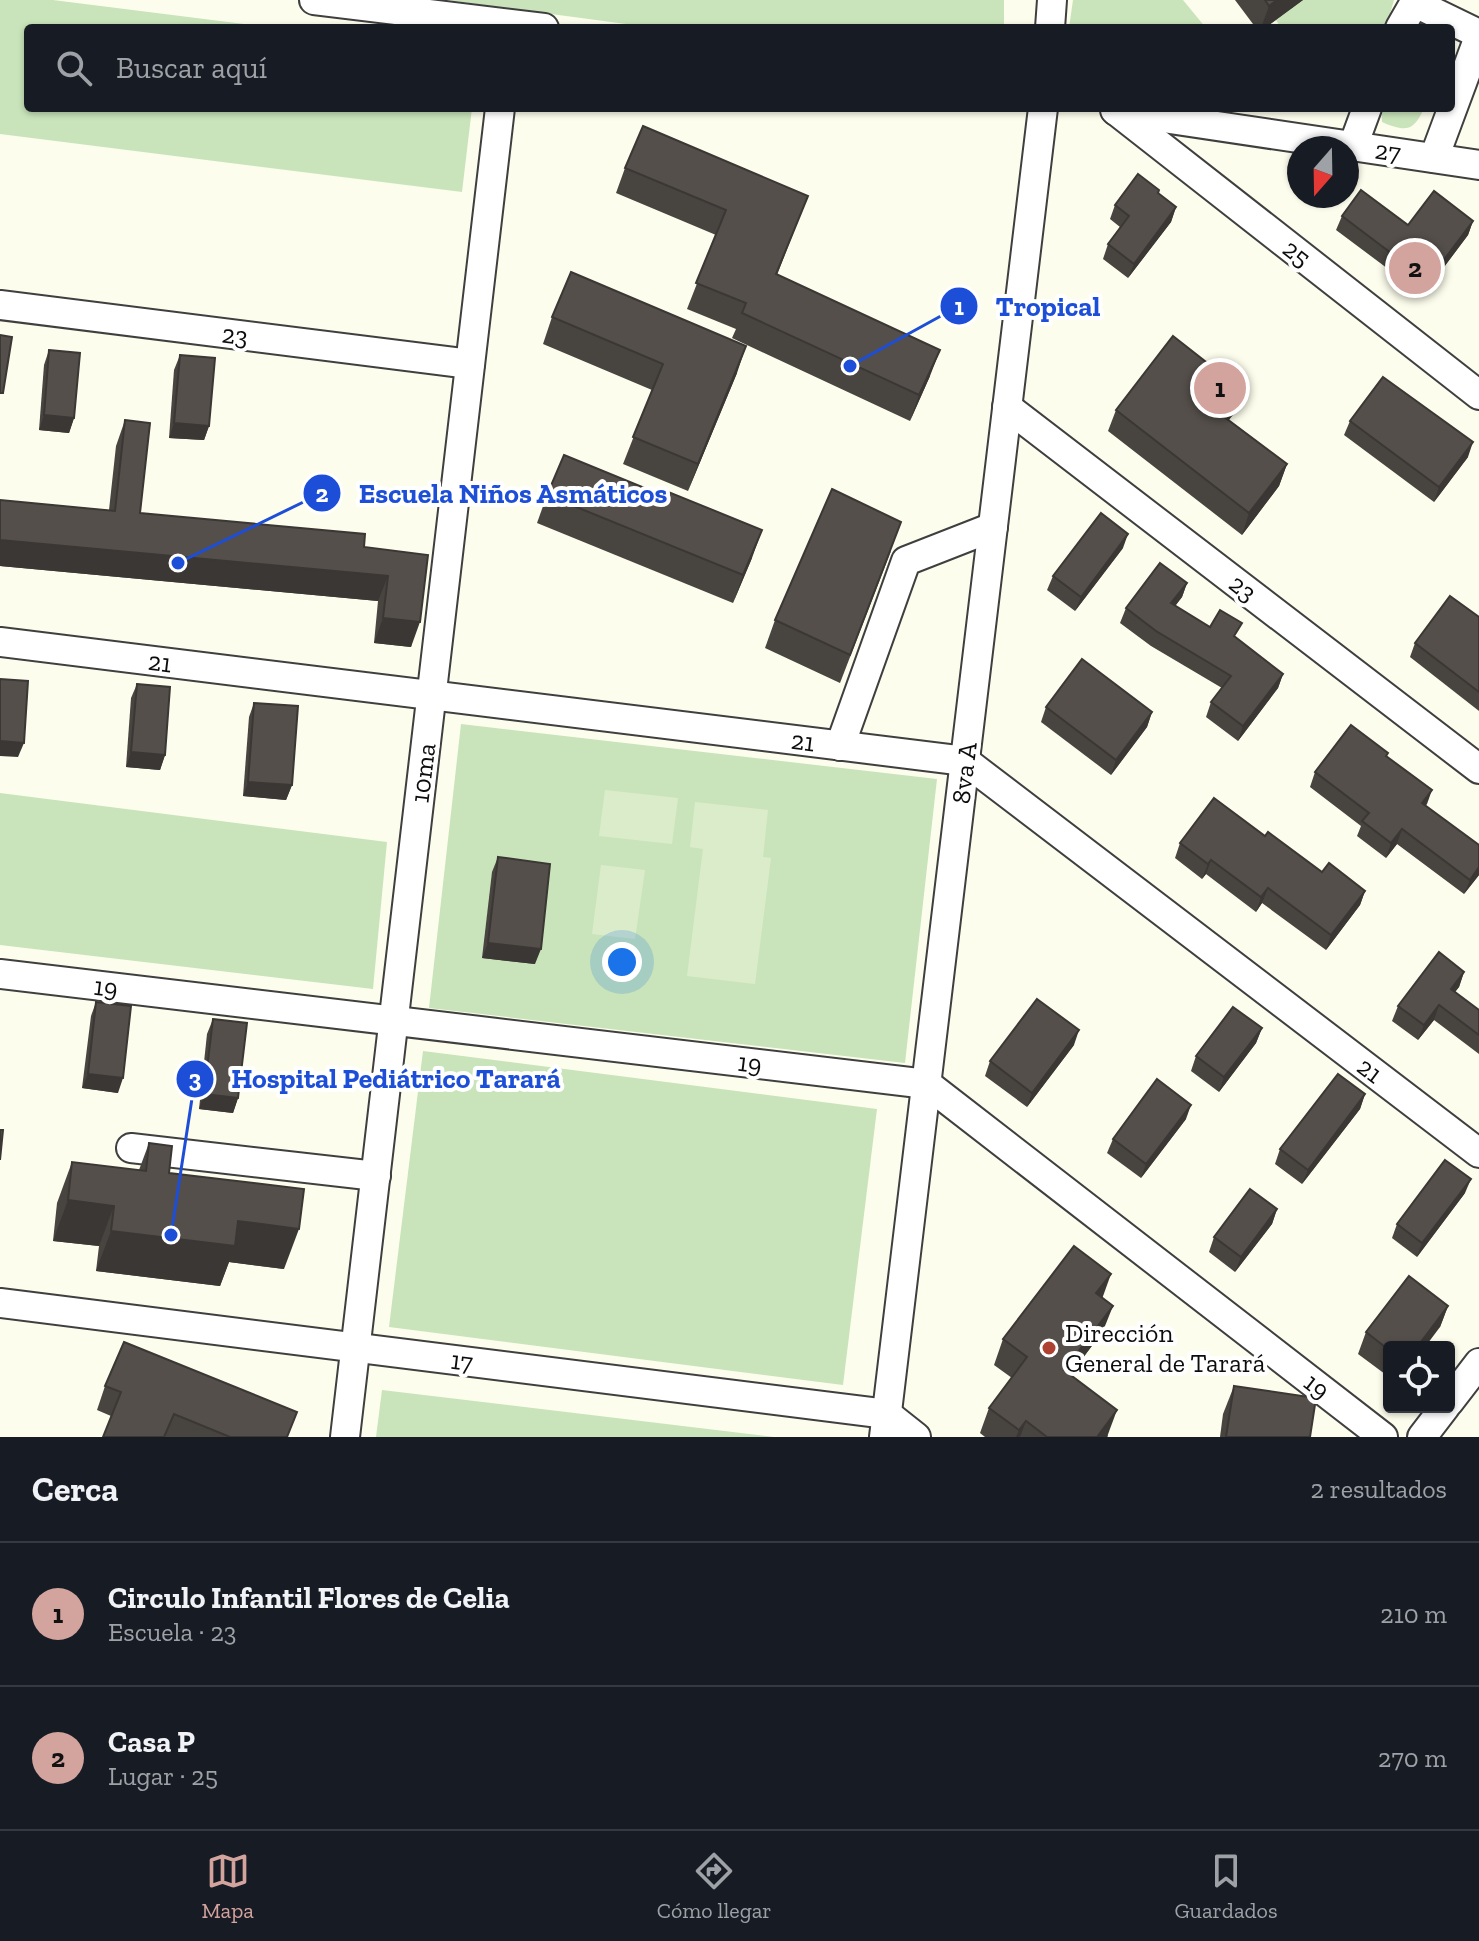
<!DOCTYPE html>
<html lang="es">
<head>
<meta charset="utf-8">
<style>
  body { margin:0; font-family:"Zilla Slab",serif; background:#20242c; color:#f1f3f6 }
  .controls { position:absolute; right:24px; bottom:24px; display:grid; overflow:hidden; border-radius:8px; box-shadow:0 2px 6px #0004 }
  .controls button { width:72px; height:72px; display:grid; place-items:center; padding:0; border:0; border-bottom:2px solid #363941; background:#171b24; color:#f1f3f6; font:40px sans-serif }
  .compass { position:absolute; left:1287px; top:136px; width:72px; height:72px; border-radius:50%; background:#171b24; box-shadow:0 2px 6px #0004; rotate:200deg }
  .you { position:absolute; left:622px; top:962px; width:28px; height:28px; margin:-20px; border:6px solid #fff; border-radius:50%; background:#1a73e8; box-shadow:0 0 0 12px #1a73e833 }
  .badge { display:grid; place-items:center; width:52px; height:52px; border-radius:50%; background:#d3a39e; color:#111; font-size:26px; font-weight:700 }
  .pin { position:absolute; translate:-50% -50%; border:4px solid #fff; box-shadow:0 2px 8px #0006 }
  .list { margin:0; padding:0; list-style:none }
  h2 { display:flex; justify-content:space-between; align-items:center; height:104px; margin:0; padding:0 32px; font-size:34px }
  h2 small { font-size:26px; font-weight:400; color:#9ea1a6 }
  .list li { display:grid; grid-template-columns:52px 1fr auto; gap:24px; align-items:center; box-sizing:border-box; height:144px; padding:0 32px; border-top:2px solid #363941 }
  .list b { display:block; font-size:30px; white-space:nowrap }
  .list p { margin:0; font-size:26px; white-space:nowrap; color:#9ea1a6 }
  .list em { font-size:26px; font-style:normal; color:#9ea1a6 }
  .icon { flex:none; width:44px; height:44px; fill:none; stroke:currentColor; stroke-width:2; stroke-linecap:round; stroke-linejoin:round }
  .map { position:relative; flex:none; width:1479px; height:1437px; overflow:hidden }
  .search { position:absolute; background:#171b24; box-shadow:0 2px 6px #0004; left:24px; right:24px; top:24px; height:88px; display:flex; align-items:center; gap:20px; box-sizing:border-box; padding:0 28px; border-radius:8px; color:#9ea1a6; font-size:30px }
  .sheet { height:392px; background:#171b24 }
  nav { display:flex; justify-content:space-around; align-items:center; box-sizing:border-box; height:112px; border-top:2px solid #363941; background:#171b24; font-size:22px; color:#9ea1a6 }
  nav a { display:grid; justify-items:center; gap:4px }
  nav .on { color:#d3a39e }
  .map>svg:first-child { display:block }
  .green { fill:#c9e4ba }
  .pitch { fill:#dbeccb }
  .lines { fill:none; stroke-linecap:round; stroke-linejoin:round }
  .minor-casing { stroke:#3f3f3f; stroke-width:32 }
  .minor { stroke:#fff; stroke-width:28 }
  .wall { fill:#484440 }
  .shaded-wall { fill:#3b3734 }
  .building { fill:#544f4a; stroke:#3b3734; stroke-width:2 }
  .poi-dot { fill:#ae4132; stroke:#fff; stroke-width:3 }
  .labels { text-anchor:middle; dominant-baseline:central; stroke-width:8; stroke-linejoin:round; paint-order:stroke }
  .street-label { font-size:26px; fill:#0c0c0c; stroke:#fff }
  .poi-label { font-size:26px; fill:#0c0c0c; stroke:#fff; text-anchor:start }
  .leader { fill:none; stroke:#1d4ed8; stroke-width:3 }
  .callout-dot { fill:#1d4ed8; stroke:#fff; stroke-width:3 }
  .mark-label { font-size:24px; text-anchor:middle; font-weight:bold; fill:#fff }
  .callout-label { font-size:28px; text-anchor:middle; font-weight:bold; fill:#1d4ed8; stroke:#fff; stroke-width:8; stroke-linejoin:round; paint-order:stroke }
</style>
</head>
<body>
<div class="map">
<svg width="1479" height="1437" viewBox="0 0 1479 1437">
  <rect width="100%" height="100%" fill="#fdfded"/>
  <g class="green">
    <path d="M0 0H53L276 28H28V108H472L462 192 0 134Z"/>
    <path d="M447 0H1004V28H656Z"/>
    <path d="M1073 0H1183L1206 28H1069Z"/>
    <path d="M1303 0H1394L1386 28H1281L1276 20Z"/>
    <path d="M1381 108H1424C1414 132 1405 132 1382 122Z"/>
    <path d="M461 724 937 779 905 1063 429 1008Z"/>
    <path d="M0 793 387 842 373 989 0 945Z"/>
    <path d="M423 1051 877 1109 843 1385 389 1327Z"/>
    <path d="M382 1390 774 1437H376Z"/>
  </g>
  <g class="pitch">
    <path d="M605 790 678 798 672 844 599 836Z"/>
    <path d="M695 802 768 810 763 857 771 858 755 984 687 976 703 849 690 847Z"/>
    <path d="M601 865 645 870 635 939 592 934Z"/>
  </g>
  <g class="lines">
    <defs>
      <g id="minor">
        <path d="M314 0 544 28"/>
        <path d="M1415 3 1479 34"/>
        <path d="M1050 28 1052 0"/>
        <path d="M1400 28 1416 0"/>
        <path d="M1115 110 1479 395"/>
        <path d="M1116 111 1479 165"/>
        <path d="M1353 146 1367 108"/>
        <path d="M1434 158 1479 37"/>
        <path d="M0 305 470 364"/>
        <path d="M1007 407 1479 769"/>
        <path d="M0 642 965 761 1479 1153"/>
        <path d="M840 746 906 561 993 527"/>
        <path d="M0 974 927 1084 1383 1437"/>
        <path d="M131 1148 376 1176"/>
        <path d="M0 1303 887 1414 916 1437"/>
        <path d="M1449 1402 1479 1363"/>
        <path d="M345 1437 500 108"/>
        <path d="M884 1437 1043 108"/>
        <path d="M1422 1437 1445 1407"/>
      </g>
    </defs>
    <use href="#minor" class="minor-casing"/>
    <use href="#minor" class="minor"/>
  </g>
  <g class="wall">
    <path d="M1235 0H1303L1265 28H1256Z"/>
    <path d="M625 168 798 221 777 275 930 376 910 421 732 338 736 329 687 309 716 235 616 193Z"/>
    <path d="M1158 194 1176 207 1171 222 1128 278 1103 259 1108 244 1120 227 1110 219 1115 205Z"/>
    <path d="M1342 216 1408 225 1473 221 1468 235 1423 295 1336 230Z"/>
    <path d="M552 317 737 373 688 491 623 464 652 390 543 344Z"/>
    <path d="M49 350 74 418 69 433 39 430 44 365Z"/>
    <path d="M180 355 209 426 204 440 169 438 174 370Z"/>
    <path d="M1116 410 1235 412 1229 420 1287 464 1279 486 1242 535 1108 431Z"/>
    <path d="M125 420 140 513 364 547 428 555 411 647 374 643 378 601 0 566V500L109 510 116 446Z"/>
    <path d="M1350 421 1468 457 1434 502 1344 435Z"/>
    <path d="M547 495 752 558 733 603 537 523Z"/>
    <path d="M1123 548 1075 611 1047 590 1053 576Z"/>
    <path d="M891 551 840 683 765 648 775 620Z"/>
    <path d="M1187 583 1182 597 1175 606 1210 627 1236 638 1283 674 1278 688 1238 741 1206 717 1211 702 1222 688 1151 646 1120 623 1126 608Z"/>
    <path d="M1479 617V711L1410 657 1415 643Z"/>
    <path d="M137 684 165 755 160 770 126 767 131 698Z"/>
    <path d="M254 703 292 785 286 800 243 796 249 717Z"/>
    <path d="M1046 707 1152 712 1147 727 1111 775 1041 722Z"/>
    <path d="M1388 753 1387 756 1479 875 1464 894 1397 844 1386 858 1357 836 1361 826 1310 787 1315 772Z"/>
    <path d="M1265 836 1322 872 1365 891 1360 905 1326 950 1262 903 1256 912 1206 874 1202 879 1175 858 1180 843Z"/>
    <path d="M498 857 535 964 482 958 492 872Z"/>
    <path d="M1464 972 1459 987 1455 992 1479 1010V1054L1434 1020 1418 1040 1392 1021 1398 1006Z"/>
    <path d="M96 1002 118 1093 82 1088 91 1016Z"/>
    <path d="M213 1019 238 1098 233 1113 199 1109 207 1034Z"/>
    <path d="M1262 1028 1256 1043 1219 1092 1191 1071 1196 1056Z"/>
    <path d="M1074 1045 1027 1107 985 1076 990 1061Z"/>
    <path d="M1365 1094 1360 1109 1302 1184 1275 1164 1280 1149Z"/>
    <path d="M1186 1119 1141 1178 1107 1153 1113 1139Z"/>
    <path d="M149 1143 169 1173 284 1269 229 1262 220 1286 96 1271 99 1246 53 1241 57 1203 72 1162 139 1170Z"/>
    <path d="M1465 1193 1417 1257 1392 1238 1397 1224Z"/>
    <path d="M1277 1209 1272 1224 1235 1272 1209 1252 1214 1237Z"/>
    <path d="M1102 1298 1103 1331 1071 1374 1108 1436 1107 1437H985L980 1433 989 1408 1012 1378 994 1365 1003 1339Z"/>
    <path d="M1448 1306 1440 1327 1389 1347V1377L1358 1354 1366 1332Z"/>
    <path d="M105 1386 288 1437H103L111 1416 97 1410Z"/>
    <path d="M1234 1386 1310 1437H1220L1223 1414Z"/>
  </g>
  <g class="shaded-wall">
    <path d="M1277 0H1303L1265 28H1261L1269 6Z"/>
    <path d="M1176 207 1171 222 1128 278 1134 264Z"/>
    <path d="M1473 221 1468 235 1423 295 1428 281Z"/>
    <path d="M746 346 737 373 688 491 698 464Z"/>
    <path d="M940 350 930 376 910 421 919 395Z"/>
    <path d="M1243 391 1235 412 1215 437 1223 416Z"/>
    <path d="M44 415 74 418 69 433 39 430Z"/>
    <path d="M174 423 209 426 204 440 169 438Z"/>
    <path d="M1473 442 1468 457 1434 502 1439 487Z"/>
    <path d="M1287 464 1279 486 1242 535 1249 513Z"/>
    <path d="M762 530 752 558 733 603 743 575Z"/>
    <path d="M1128 534 1123 548 1075 611 1081 597Z"/>
    <path d="M0 540 388 576 378 601 0 566Z"/>
    <path d="M1187 583 1182 597 1166 618 1171 603Z"/>
    <path d="M383 618 420 622 411 647 374 643Z"/>
    <path d="M1283 674 1278 688 1238 741 1243 726Z"/>
    <path d="M1152 712 1147 727 1111 775 1116 760Z"/>
    <path d="M0 741 24 743 18 757 0 756Z"/>
    <path d="M131 752 165 755 160 770 126 767Z"/>
    <path d="M248 782 292 785 286 800 243 796Z"/>
    <path d="M1432 790 1427 804 1417 817 1422 803Z"/>
    <path d="M1402 829 1397 844 1386 858 1391 843Z"/>
    <path d="M1211 860 1206 874 1202 879 1208 864Z"/>
    <path d="M1479 867V875L1464 894 1470 880Z"/>
    <path d="M1268 888 1262 903 1256 912 1261 897Z"/>
    <path d="M1365 891 1360 905 1326 950 1331 935Z"/>
    <path d="M488 943 541 949 535 964 482 958Z"/>
    <path d="M1464 972 1459 987 1446 1003 1451 989Z"/>
    <path d="M1439 1005 1434 1020 1418 1040 1424 1025Z"/>
    <path d="M1262 1028 1256 1043 1219 1092 1224 1077Z"/>
    <path d="M1079 1030 1074 1045 1027 1107 1032 1093Z"/>
    <path d="M88 1074 123 1078 118 1093 82 1088Z"/>
    <path d="M204 1094 238 1098 233 1113 199 1109Z"/>
    <path d="M1365 1094 1360 1109 1302 1184 1308 1170Z"/>
    <path d="M1191 1105 1186 1119 1141 1178 1146 1164Z"/>
    <path d="M1471 1179 1465 1193 1417 1257 1422 1243Z"/>
    <path d="M68 1200 114 1206 99 1246 53 1241Z"/>
    <path d="M1277 1209 1272 1224 1235 1272 1241 1257Z"/>
    <path d="M238 1221 299 1229 284 1269 229 1262 220 1286 96 1271 111 1231Z"/>
    <path d="M1111 1274 1102 1299 1096 1293Z"/>
    <path d="M1113 1306 1103 1331 1055 1395 1064 1370Z"/>
    <path d="M1448 1306 1440 1327 1425 1347H1417Z"/>
    <path d="M1117 1410 1107 1437H1097Z"/>
    <path d="M1026 1421 1020 1437H1016L1019 1430Z"/>
  </g>
  <g class="building">
    <path d="M1265 0H1277L1269 6Z"/>
    <path d="M643 126 808 196 776 274 940 350 919 395 742 313 746 303 696 283 726 210 625 168Z"/>
    <path d="M1138 174 1159 190 1158 193 1176 207 1134 264 1108 244 1129 216 1115 205Z"/>
    <path d="M1361 190 1408 225 1434 191 1473 221 1428 281 1342 216Z"/>
    <path d="M571 272 746 346 698 464 633 437 663 364 552 317Z"/>
    <path d="M0 335 12 337 3 393H0Z"/>
    <path d="M1173 336 1243 391 1223 416 1287 464 1249 513 1116 410Z"/>
    <path d="M49 350 80 353 74 418 44 415Z"/>
    <path d="M180 355 215 358 209 426 174 423Z"/>
    <path d="M1383 377 1473 442 1439 487 1350 421Z"/>
    <path d="M125 420 150 423 140 513 365 534 364 547 428 555 420 622 383 618 388 576 0 540V500L115 511Z"/>
    <path d="M564 455 664 496 666 491 762 530 743 575 547 495Z"/>
    <path d="M832 489 901 522 850 655 775 620Z"/>
    <path d="M1101 513 1128 534 1081 597 1053 576Z"/>
    <path d="M1160 563 1187 583 1171 603 1210 627 1220 610 1242 623 1234 636 1283 674 1243 726 1211 702 1231 676 1156 631 1126 608Z"/>
    <path d="M1450 596 1479 617V692L1415 643Z"/>
    <path d="M1082 659 1152 712 1116 760 1046 707Z"/>
    <path d="M0 679 28 681 24 743 0 741Z"/>
    <path d="M137 684 170 687 165 755 131 752Z"/>
    <path d="M254 703 298 706 292 785 248 782Z"/>
    <path d="M1351 725 1388 753 1386 756 1432 790 1422 803 1479 845V867L1470 880 1402 829 1391 843 1362 821 1369 813 1315 772Z"/>
    <path d="M1214 798 1265 836 1268 832 1322 872 1329 863 1365 891 1331 935 1268 888 1261 897 1211 860 1208 864 1180 843Z"/>
    <path d="M498 857 550 864 541 949 488 943Z"/>
    <path d="M1439 952 1464 972 1451 989 1479 1010V1035L1439 1005 1424 1025 1398 1006Z"/>
    <path d="M1037 999 1079 1030 1032 1093 990 1061Z"/>
    <path d="M96 1002 131 1006 123 1078 88 1074Z"/>
    <path d="M1233 1007 1262 1028 1224 1077 1196 1056Z"/>
    <path d="M213 1019 247 1023 238 1098 204 1094Z"/>
    <path d="M1338 1074 1365 1094 1308 1170 1280 1149Z"/>
    <path d="M1157 1079 1191 1105 1146 1164 1113 1139Z"/>
    <path d="M0 1130H3L0 1160Z"/>
    <path d="M149 1143 172 1146 169 1173 304 1189 299 1229 238 1221 235 1246 111 1231 114 1206 68 1200 72 1162 146 1171Z"/>
    <path d="M1445 1160 1471 1179 1422 1243 1397 1224Z"/>
    <path d="M1250 1189 1277 1209 1241 1257 1214 1237Z"/>
    <path d="M1074 1246 1111 1274 1096 1293 1113 1306 1064 1370 1117 1410 1097 1437H1047L1026 1421 1019 1430 989 1408 1027 1357 1003 1339Z"/>
    <path d="M1409 1276 1448 1306 1417 1347H1389V1350L1366 1332Z"/>
    <path d="M124 1342 297 1412 287 1437H230L174 1414 164 1437H103L121 1392 105 1386Z"/>
    <path d="M1234 1386 1316 1398 1310 1437H1226Z"/>
  </g>
  <circle class="poi-dot" cx="1049" cy="1348" r="8"/>
  <g class="labels">
    <g class="street-label">
      <text transform="translate(1388 151) rotate(8)">27</text>
      <text transform="translate(1297 253) rotate(38)">25</text>
      <text transform="translate(235 335) rotate(7)">23</text>
      <text transform="translate(1243 588) rotate(38)">23</text>
      <text transform="translate(160 662) rotate(7)">21</text>
      <text transform="translate(803 741) rotate(7)">21</text>
      <text transform="translate(423 773) rotate(-83)">10ma</text>
      <text transform="translate(964 773) rotate(-83)">8va A</text>
      <text transform="translate(106 987) rotate(7)">19</text>
      <text transform="translate(750 1063) rotate(7)">19</text>
      <text transform="translate(1370 1070) rotate(37)">21</text>
      <text transform="translate(462 1361) rotate(7)">17</text>
      <text transform="translate(1317 1386) rotate(38)">19</text>
    </g>
    <g class="poi-label">
      <text x="1065" y="1333">Dirección<tspan x="1065" dy="30">General de Tarará</tspan></text>
    </g>
  </g>
  <path class="leader" d="M850 366L959 306M178 563L322 493M171 1235L195 1079"/>
  <g class="callout-dot">
    <circle cx="850" cy="366" r="8"/>
    <circle cx="178" cy="563" r="8"/>
    <circle cx="171" cy="1235" r="8"/>
    <circle cx="959" cy="306" r="20"/>
    <circle cx="322" cy="493" r="20"/>
    <circle cx="195" cy="1079" r="20"/>
  </g>
  <g class="mark-label">
    <text x="959" y="315">1</text>
    <text x="322" y="502">2</text>
    <text x="195" y="1087">3</text>
  </g>
  <g class="callout-label">
    <text x="1048" y="316">Tropical</text>
    <text x="513" y="503">Escuela Niños Asmáticos</text>
    <text x="396" y="1088">Hospital Pediátrico Tarará</text>
  </g>
</svg>
<div class="controls">
<button><svg class="icon" aria-label="locate" viewBox="0 0 24 24"><circle cx="12" cy="12" r="6"/><path d="M12 2v4M12 18v4M2 12h4M18 12h4"/></svg></button>
</div>
<svg class="compass" viewBox="-18 -18 36 36"><path d="M0-13l5 13h-10z" fill="#e53935"/><path d="M0 13l5-13h-10z" fill="#9ea1a6"/></svg>
<div class="you"></div>
<div class="pin badge" style="left:1220px;top:388px">1</div>
<div class="pin badge" style="left:1415px;top:268px">2</div>
<div class="search"><svg class="icon" aria-label="search" viewBox="0 0 24 24"><circle cx="10" cy="10" r="6"/><path d="M15 15l6 6"/></svg>Buscar aquí</div>
</div>
<section class="sheet">
<h2>Cerca<small>2 resultados</small></h2>
<ul class="list">
<li><span class="badge">1</span><div><b>Circulo Infantil Flores de Celia</b><p>Escuela · 23</p></div><em>210 m</em></li>
<li><span class="badge">2</span><div><b>Casa P</b><p>Lugar · 25</p></div><em>270 m</em></li>
</ul>
</section>
<nav>
<a class="on"><svg class="icon" aria-label="map" viewBox="0 0 24 24"><path d="M3 6l6-2 6 2 6-2v14l-6 2-6-2-6 2zM9 4v14M15 6v14"/></svg>Mapa</a>
<a><svg class="icon" aria-label="directions" viewBox="0 0 24 24"><path d="M12 3l9 9-9 9-9-9zM9 14v-3h6M13 9l2 2-2 2"/></svg>Cómo llegar</a>
<a><svg class="icon" aria-label="saved" viewBox="0 0 24 24"><path d="M7 4h10v16l-5-4-5 4z"/></svg>Guardados</a>
</nav>
</body>
</html>
